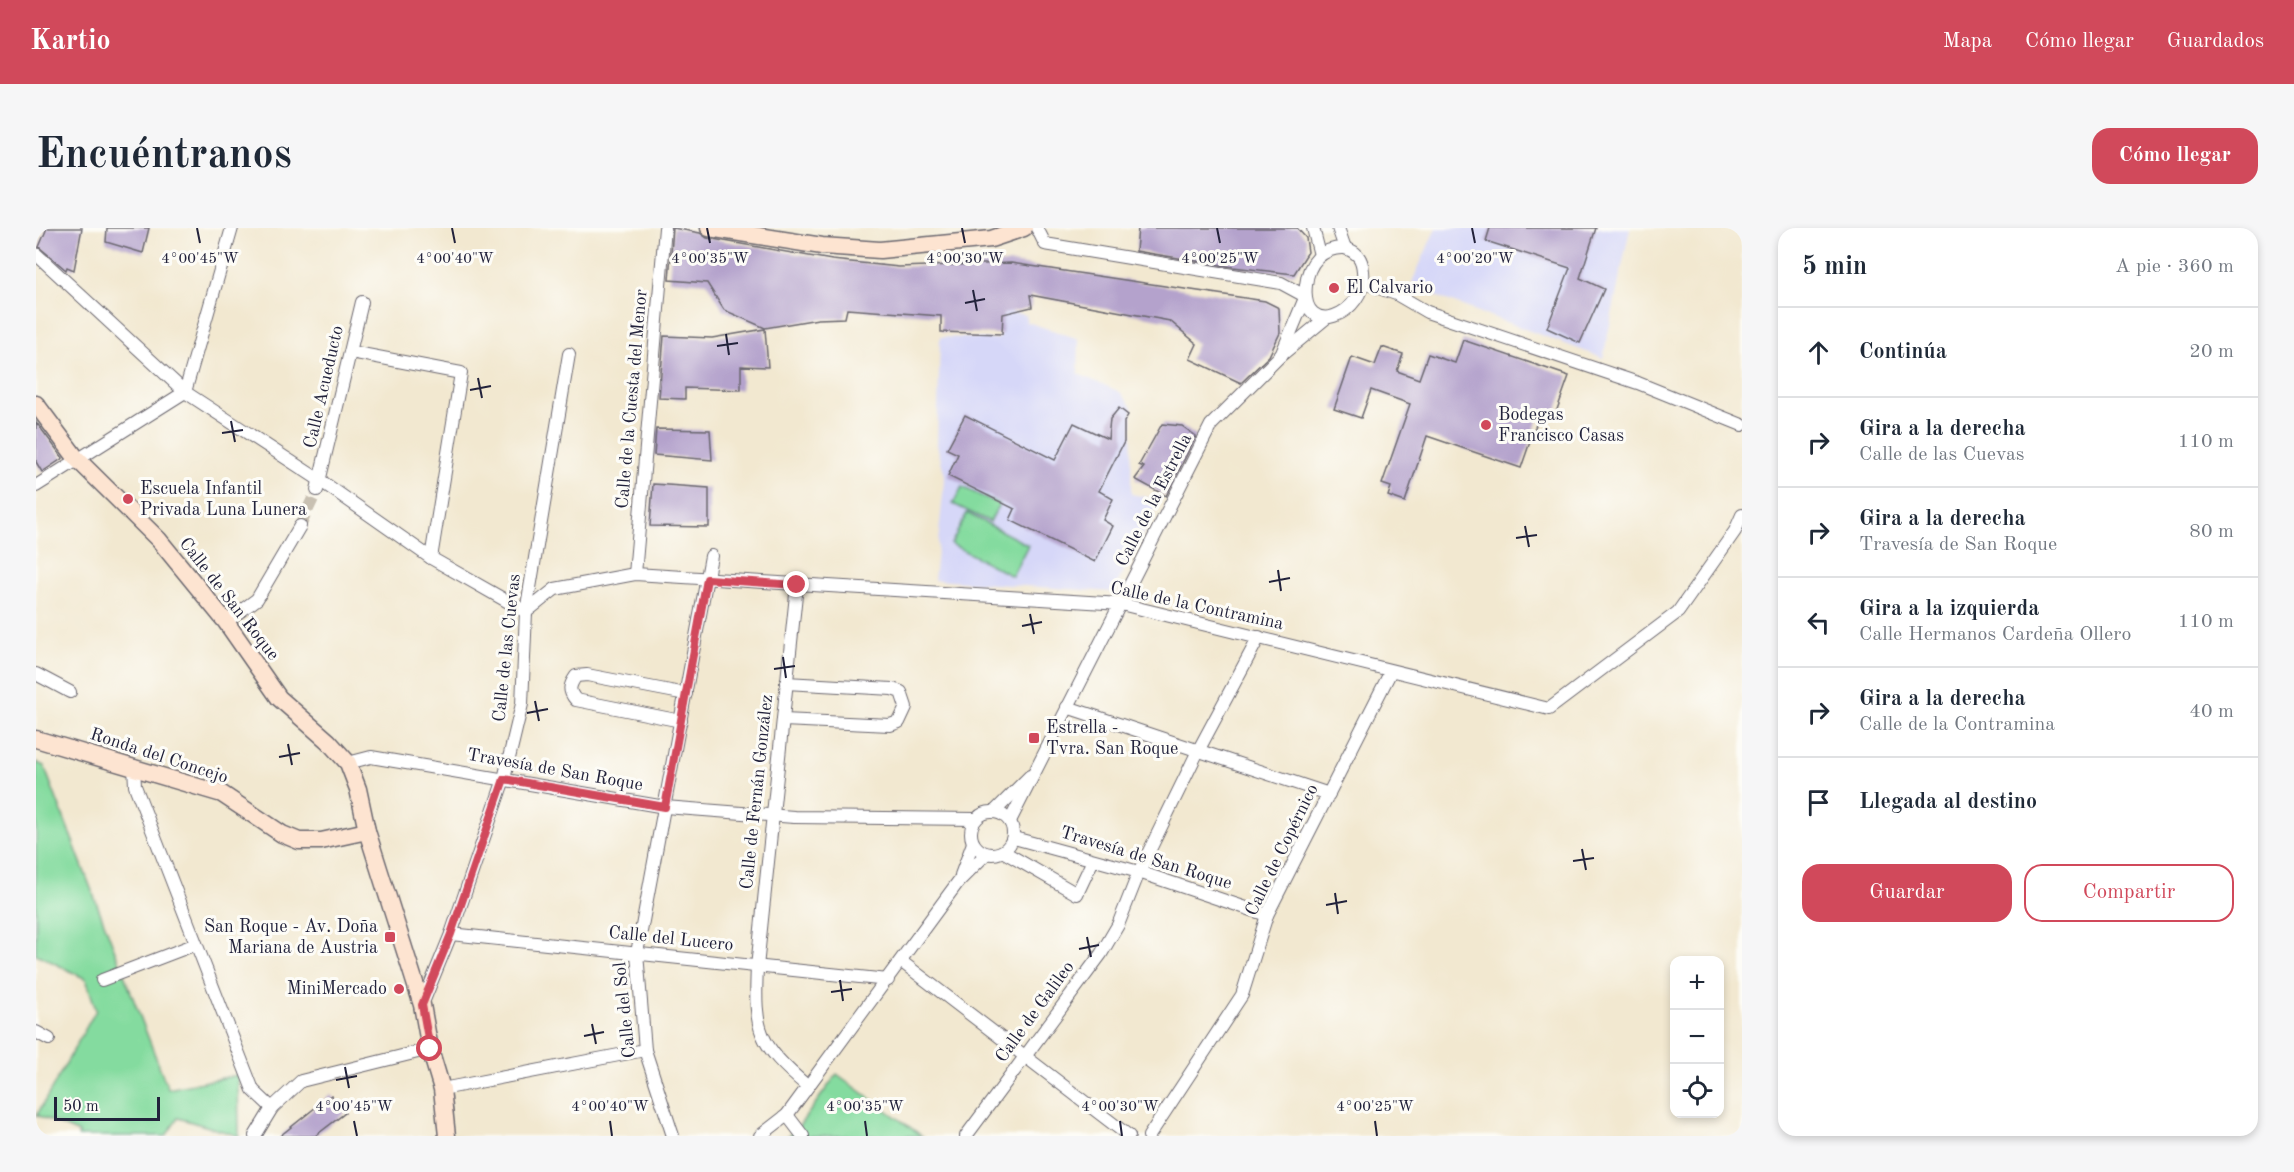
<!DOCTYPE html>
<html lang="es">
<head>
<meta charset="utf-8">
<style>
  body { margin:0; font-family:"Old Standard TT",serif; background:#f6f6f7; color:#1f2937 }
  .controls { position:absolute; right:18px; bottom:18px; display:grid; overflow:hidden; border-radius:12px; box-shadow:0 3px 9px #0003 }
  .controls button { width:54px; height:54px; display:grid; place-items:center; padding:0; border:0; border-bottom:2px solid #e0e1e3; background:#fff; color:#1f2937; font:30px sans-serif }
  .scale { position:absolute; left:18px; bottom:15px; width:106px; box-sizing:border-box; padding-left:6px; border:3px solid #22223b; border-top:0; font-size:16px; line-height:21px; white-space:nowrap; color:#22223b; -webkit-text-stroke:4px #fdfcf7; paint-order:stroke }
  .stop { position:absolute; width:18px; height:18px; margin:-14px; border:4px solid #d1495b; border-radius:50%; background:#fff }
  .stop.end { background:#d1495b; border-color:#fff; box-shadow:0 2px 6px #0008 }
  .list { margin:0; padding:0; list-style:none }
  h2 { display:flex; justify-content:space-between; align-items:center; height:78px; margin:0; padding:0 24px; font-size:26px }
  h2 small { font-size:20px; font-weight:400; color:#747a83 }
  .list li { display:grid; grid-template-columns:39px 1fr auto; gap:18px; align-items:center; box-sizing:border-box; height:90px; padding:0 24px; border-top:2px solid #e0e1e3 }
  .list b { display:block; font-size:22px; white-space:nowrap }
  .list p { margin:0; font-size:20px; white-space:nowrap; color:#747a83 }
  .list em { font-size:20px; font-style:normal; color:#747a83 }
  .actions { display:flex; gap:12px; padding:18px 24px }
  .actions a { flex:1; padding:14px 0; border:2px solid #d1495b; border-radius:18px; text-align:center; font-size:21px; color:#d1495b }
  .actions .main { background:#d1495b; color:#fff }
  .icon { flex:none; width:33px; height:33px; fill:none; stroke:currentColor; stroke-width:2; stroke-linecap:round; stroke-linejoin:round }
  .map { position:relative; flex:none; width:1706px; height:908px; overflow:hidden; border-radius:18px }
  header { display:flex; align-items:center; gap:36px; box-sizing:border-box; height:84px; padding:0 30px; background:#d1495b; color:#fff }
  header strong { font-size:28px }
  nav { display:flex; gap:33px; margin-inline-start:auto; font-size:21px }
  .intro { display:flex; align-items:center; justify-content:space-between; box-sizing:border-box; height:144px; padding:0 36px }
  h1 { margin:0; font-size:42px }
  .button { padding:15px 27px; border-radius:18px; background:#d1495b; color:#fff; font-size:21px; font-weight:700 }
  main { display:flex; gap:36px; padding:0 36px }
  aside { flex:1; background:#fff; border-radius:18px; box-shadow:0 3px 9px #0003 }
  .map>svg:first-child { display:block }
  .built { fill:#d6d7f8 }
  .green { fill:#84db9f; stroke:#537e6d; stroke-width:1.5 }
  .building { fill:#b4a2cc }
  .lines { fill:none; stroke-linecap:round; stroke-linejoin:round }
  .street-tunnel { stroke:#c8c0b2; stroke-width:12; stroke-dasharray:12 6; stroke-linecap:butt }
  .street-casing { stroke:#6b676f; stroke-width:14 }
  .secondary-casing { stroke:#6b676f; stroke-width:19 }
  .street { stroke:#fff; stroke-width:12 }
  .secondary { stroke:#fde4d1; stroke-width:16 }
  .route { stroke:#d1495b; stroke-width:8 }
  .ticks { fill:none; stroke:#22223b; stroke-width:2 }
  .poi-dot { fill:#d1495b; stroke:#fdfcf7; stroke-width:2 }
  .labels { text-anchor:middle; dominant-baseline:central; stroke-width:6; stroke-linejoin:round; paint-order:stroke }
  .poi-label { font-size:18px; fill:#22223b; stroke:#fdfcf7; text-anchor:start }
  .street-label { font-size:18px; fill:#22223b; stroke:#fdfcf7 }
  .ticks-label { font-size:15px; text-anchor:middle; fill:#22223b; stroke:#fdfcf7; stroke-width:6; stroke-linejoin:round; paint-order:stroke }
</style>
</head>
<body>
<header>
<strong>Kartio</strong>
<nav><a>Mapa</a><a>Cómo llegar</a><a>Guardados</a></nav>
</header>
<div class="intro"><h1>Encuéntranos</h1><a class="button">Cómo llegar</a></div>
<main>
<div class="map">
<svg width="1706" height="908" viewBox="0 0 1706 908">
  <rect width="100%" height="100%" fill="#fdfcf7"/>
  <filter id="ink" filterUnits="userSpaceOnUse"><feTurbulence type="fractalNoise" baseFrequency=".0167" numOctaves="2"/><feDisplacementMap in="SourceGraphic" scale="12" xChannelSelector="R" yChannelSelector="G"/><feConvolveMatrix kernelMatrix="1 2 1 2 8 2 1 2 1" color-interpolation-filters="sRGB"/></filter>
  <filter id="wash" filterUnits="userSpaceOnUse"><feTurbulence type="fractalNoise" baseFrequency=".008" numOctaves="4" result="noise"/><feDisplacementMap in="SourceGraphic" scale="24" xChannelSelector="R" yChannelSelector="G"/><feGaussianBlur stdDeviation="1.35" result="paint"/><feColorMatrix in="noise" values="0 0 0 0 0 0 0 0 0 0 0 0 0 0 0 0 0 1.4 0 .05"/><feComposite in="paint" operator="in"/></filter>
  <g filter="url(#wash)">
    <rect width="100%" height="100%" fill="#f2e8d0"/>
    <g class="built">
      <path d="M1400 0H1594L1567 130 1394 66 1376 54Z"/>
      <path d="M968 83 990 87 991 94 1043 111 1042 146 1084 164 1096 179 1095 266 1124 272 1077 364 898 352 909 248 901 217 904 109 963 111Z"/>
    </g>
    <g class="green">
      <path d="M926 259 963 276 954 294 917 276Z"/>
      <path d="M931 285 992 317 976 348 915 316Z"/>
      <path d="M0 534 8 538 132 861 202 847 203 908 142 890 130 908H42L43 905 1 887 60 782 50 751 0 726Z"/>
      <path d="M801 846 886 908H752L763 898Z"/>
    </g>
    <g id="blocks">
      <g class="building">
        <path d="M11 0H46L38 42 31 39 30 42 3 19Z"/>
        <path d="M71 0H113L107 25 70 14Z"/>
        <path d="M637 0 664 5 671 10 796 32 863 39 975 35 1229 73 1243 80 1244 105 1233 128 1205 155 1154 131 1161 116 1134 93 994 67 996 79 967 86 966 106 905 104V88L811 81 809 90 782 91 729 100 688 82 671 55 633 52Z"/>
        <path d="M1102 0H1261L1270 10 1272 24 1258 46 1197 39 1100 23Z"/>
        <path d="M1454 0H1560L1544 50 1568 61 1544 115 1511 100 1534 40 1450 13Z"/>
        <path d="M729 101 732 139 705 138V162L649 160V171L623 170 628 108 676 110Z"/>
        <path d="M1427 112 1533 148 1518 190 1504 185 1485 240 1391 208 1369 274 1352 268 1355 259 1346 256 1374 176 1335 162 1325 190 1298 181 1316 129 1339 137 1346 119 1367 126 1361 143 1383 151 1392 126 1419 135Z"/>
        <path d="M1083 180 1092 187 1088 194V214L1063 263 1077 271 1067 292 1077 298 1059 334 974 292 979 281 912 248 922 226 911 221 929 187 1019 232 1038 195 1072 211 1074 191Z"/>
        <path d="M0 194 27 230 6 244 0 234Z"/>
        <path d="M1126 196 1146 198 1160 208 1130 268 1099 251 1108 239 1103 237Z"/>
        <path d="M620 201 674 202 676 232 618 227Z"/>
        <path d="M617 256 673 260V299L614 298Z"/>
        <path d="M295 867 309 885 279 908H244Z"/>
      </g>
    </g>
  </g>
  <g filter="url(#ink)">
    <use href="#blocks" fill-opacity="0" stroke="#6b676f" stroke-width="1.5"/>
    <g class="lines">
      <path class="street-tunnel" d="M264 298 281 262"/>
      <defs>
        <g id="street">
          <path d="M1001 0 1009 16 1245 55 1269 68"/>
          <path d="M1277 0 1284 27"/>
          <path d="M1302 0 1309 20"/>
          <path d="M1309 20C1321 24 1326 30 1327 43 1332 87 1264 114 1270 57 1272 35 1286 19 1309 20Z"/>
          <path d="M0 26 149 164 285 253 395 330 490 384"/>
          <path d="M1329 55 1360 66 1391 84 1602 155 1706 197"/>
          <path d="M315 124 425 145 395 330"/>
          <path d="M1246 125 1269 70"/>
          <path d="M0 258 149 164 196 0"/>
          <path d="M281 262 326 74"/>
          <path d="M599 346 629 0"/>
          <path d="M761 357 721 739C718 803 722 816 771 858"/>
          <path d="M490 384 519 361 599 346 1085 376 1513 481 1642 384 1699 303 1706 287"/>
          <path d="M190 394 221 371 264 298"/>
          <path d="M0 446 34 464"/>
          <path d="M1031 479 1293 566"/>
          <path d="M747 492 854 497 863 494 870 479 865 464 856 461 750 455"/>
          <path d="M645 493 540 472C532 463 533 458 540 448L551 447 650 466"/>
          <path d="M312 535 335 529 629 579 758 589 940 591"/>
          <path d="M98 538 99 558 217 862 236 880"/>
          <circle cx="956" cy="605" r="21"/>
          <path d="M958 584 994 548"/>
          <path d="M974 593 1175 197 1244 128 1290 90"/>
          <path d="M978 610 1103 644 1231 687"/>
          <path d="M968 624 1041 666 1057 632"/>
          <path d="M925 647 937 615"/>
          <path d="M415 706 852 752"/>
          <path d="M866 734 1093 908"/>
          <path d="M66 752 160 716"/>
          <path d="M386 777 415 706 468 551 486 476 490 384 533 126"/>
          <path d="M0 804 13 811"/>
          <path d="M406 861 609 822"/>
          <path d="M751 887 767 908"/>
          <path d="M219 908 236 880 265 853 394 821"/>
          <path d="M637 908 609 822 601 725 675 328"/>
          <path d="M724 908 751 887 922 654 950 626"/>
          <path d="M930 908 1065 726 1082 697 1103 644 1162 523 1223 409"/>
          <path d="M1113 908 1206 767 1231 687 1355 443"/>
        </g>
        <g id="secondary">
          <path d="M673 0 786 18 844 22 955 11 988 0"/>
          <path d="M0 176 41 231 123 312 190 394 243 470 292 513 312 535 322 561 331 603 386 777 394 821 406 861 411 908"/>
          <path d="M0 511 186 566 246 606 263 613H285L331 603"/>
        </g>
      </defs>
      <use href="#street" class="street-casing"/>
      <use href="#secondary" class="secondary-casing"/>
      <use href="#street" class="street"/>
      <use href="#secondary" class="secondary"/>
    </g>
  </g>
  <g class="lines" filter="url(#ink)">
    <path class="route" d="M394 821 386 777 415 706 468 551 629 579 671 351 761 357"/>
  </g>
  <path class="ticks" d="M161 0 164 15M416 0 419 15M671 0 674 15M926 0 929 15M1181 0 1184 15M1436 0 1439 15M937 62 941 83M929 75 949 71M690 106 693 127M681 118 702 115M442 150 446 170M434 162 455 158M195 193 199 214M186 205 207 202M1489 298 1493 319M1480 310 1501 307M1242 342 1245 363M1233 354 1254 350M994 386 998 406M986 398 1006 394M747 429 750 450M738 441 759 438M499 473 503 493M491 485 512 481M252 516 256 537M243 529 264 525M1546 621 1550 642M1537 633 1558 630M1299 665 1302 686M1290 677 1311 673M1051 709 1055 729M1043 721 1063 717M804 752 807 773M795 764 816 761M556 796 560 816M548 808 568 804M309 839 313 860M300 852 321 848M318 893 321 908M574 893 576 908M829 893 831 908M1084 893 1086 908M1339 893 1341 908"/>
  <g class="poi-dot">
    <circle cx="1298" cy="60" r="6"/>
    <circle cx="1450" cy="197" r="6"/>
    <circle cx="92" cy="271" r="6"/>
    <rect x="992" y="504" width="12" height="12" rx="3"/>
    <rect x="348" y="703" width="12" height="12" rx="3"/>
    <circle cx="363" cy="761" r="6"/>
  </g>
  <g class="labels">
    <g class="poi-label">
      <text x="1310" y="60">El Calvario</text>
      <text x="1462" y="187">Bodegas<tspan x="1462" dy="21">Francisco Casas</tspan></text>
      <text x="104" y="261">Escuela Infantil<tspan x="104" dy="21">Privada Luna Lunera</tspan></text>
      <text x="1010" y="500">Estrella -<tspan x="1010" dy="21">Tvra. San Roque</tspan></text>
      <text x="342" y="699" text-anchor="end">San Roque - Av. Doña<tspan x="342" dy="21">Mariana de Austria</tspan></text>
      <text x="351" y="761" text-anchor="end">MiniMercado</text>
    </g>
    <g class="street-label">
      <text transform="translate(288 159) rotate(-77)">Calle Acueducto</text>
      <text transform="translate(596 171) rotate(-85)">Calle de la Cuesta del Menor</text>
      <text transform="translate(1118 272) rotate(-63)">Calle de la Estrella</text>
      <text transform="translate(193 371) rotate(52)">Calle de San Roque</text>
      <text transform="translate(1161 378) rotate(12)">Calle de la Contramina</text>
      <text transform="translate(471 420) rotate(-84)">Calle de las Cuevas</text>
      <text transform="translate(123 528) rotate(18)">Ronda del Concejo</text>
      <text transform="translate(519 542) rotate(10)">Travesía de San Roque</text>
      <text transform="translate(721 564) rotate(-84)">Calle de Fernán González</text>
      <text transform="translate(1246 622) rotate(-64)">Calle de Copérnico</text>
      <text transform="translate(1110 630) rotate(17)">Travesía de San Roque</text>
      <text transform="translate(635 711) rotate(6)">Calle del Lucero</text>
      <text transform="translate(589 782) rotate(-96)">Calle del Sol</text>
      <text transform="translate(999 784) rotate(-54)">Calle de Galileo</text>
    </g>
  </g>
  <g class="ticks-label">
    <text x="164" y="35">4°00'45"W</text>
    <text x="419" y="35">4°00'40"W</text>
    <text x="674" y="35">4°00'35"W</text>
    <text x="929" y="35">4°00'30"W</text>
    <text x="1184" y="35">4°00'25"W</text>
    <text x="1439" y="35">4°00'20"W</text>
    <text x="318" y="883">4°00'45"W</text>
    <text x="574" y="883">4°00'40"W</text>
    <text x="829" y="883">4°00'35"W</text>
    <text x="1084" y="883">4°00'30"W</text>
    <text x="1339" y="883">4°00'25"W</text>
  </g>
</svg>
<div class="controls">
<button>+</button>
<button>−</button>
<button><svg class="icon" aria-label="locate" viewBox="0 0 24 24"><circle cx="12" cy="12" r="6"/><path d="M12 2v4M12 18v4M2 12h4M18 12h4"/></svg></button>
</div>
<div class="scale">50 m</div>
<div class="stop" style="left:394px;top:821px"></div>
<div class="stop end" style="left:761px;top:357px"></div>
</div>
<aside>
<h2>5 min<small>A pie · 360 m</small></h2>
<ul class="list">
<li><svg class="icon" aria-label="ahead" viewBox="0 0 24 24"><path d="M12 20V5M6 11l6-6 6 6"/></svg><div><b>Continúa</b></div><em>20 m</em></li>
<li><svg class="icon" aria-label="right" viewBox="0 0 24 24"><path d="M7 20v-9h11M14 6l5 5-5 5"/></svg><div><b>Gira a la derecha</b><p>Calle de las Cuevas</p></div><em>110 m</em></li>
<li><svg class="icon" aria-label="right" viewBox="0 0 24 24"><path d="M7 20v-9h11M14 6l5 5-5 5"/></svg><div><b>Gira a la derecha</b><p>Travesía de San Roque</p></div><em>80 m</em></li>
<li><svg class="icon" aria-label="left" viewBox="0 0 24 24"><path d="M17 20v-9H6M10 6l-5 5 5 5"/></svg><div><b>Gira a la izquierda</b><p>Calle Hermanos Cardeña Ollero</p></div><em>110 m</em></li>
<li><svg class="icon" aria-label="right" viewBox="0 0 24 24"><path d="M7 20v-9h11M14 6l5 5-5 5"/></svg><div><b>Gira a la derecha</b><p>Calle de la Contramina</p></div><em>40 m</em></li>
<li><svg class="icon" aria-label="arrive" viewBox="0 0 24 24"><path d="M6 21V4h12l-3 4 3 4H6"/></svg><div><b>Llegada al destino</b></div></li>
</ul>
<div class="actions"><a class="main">Guardar</a><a>Compartir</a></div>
</aside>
</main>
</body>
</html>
